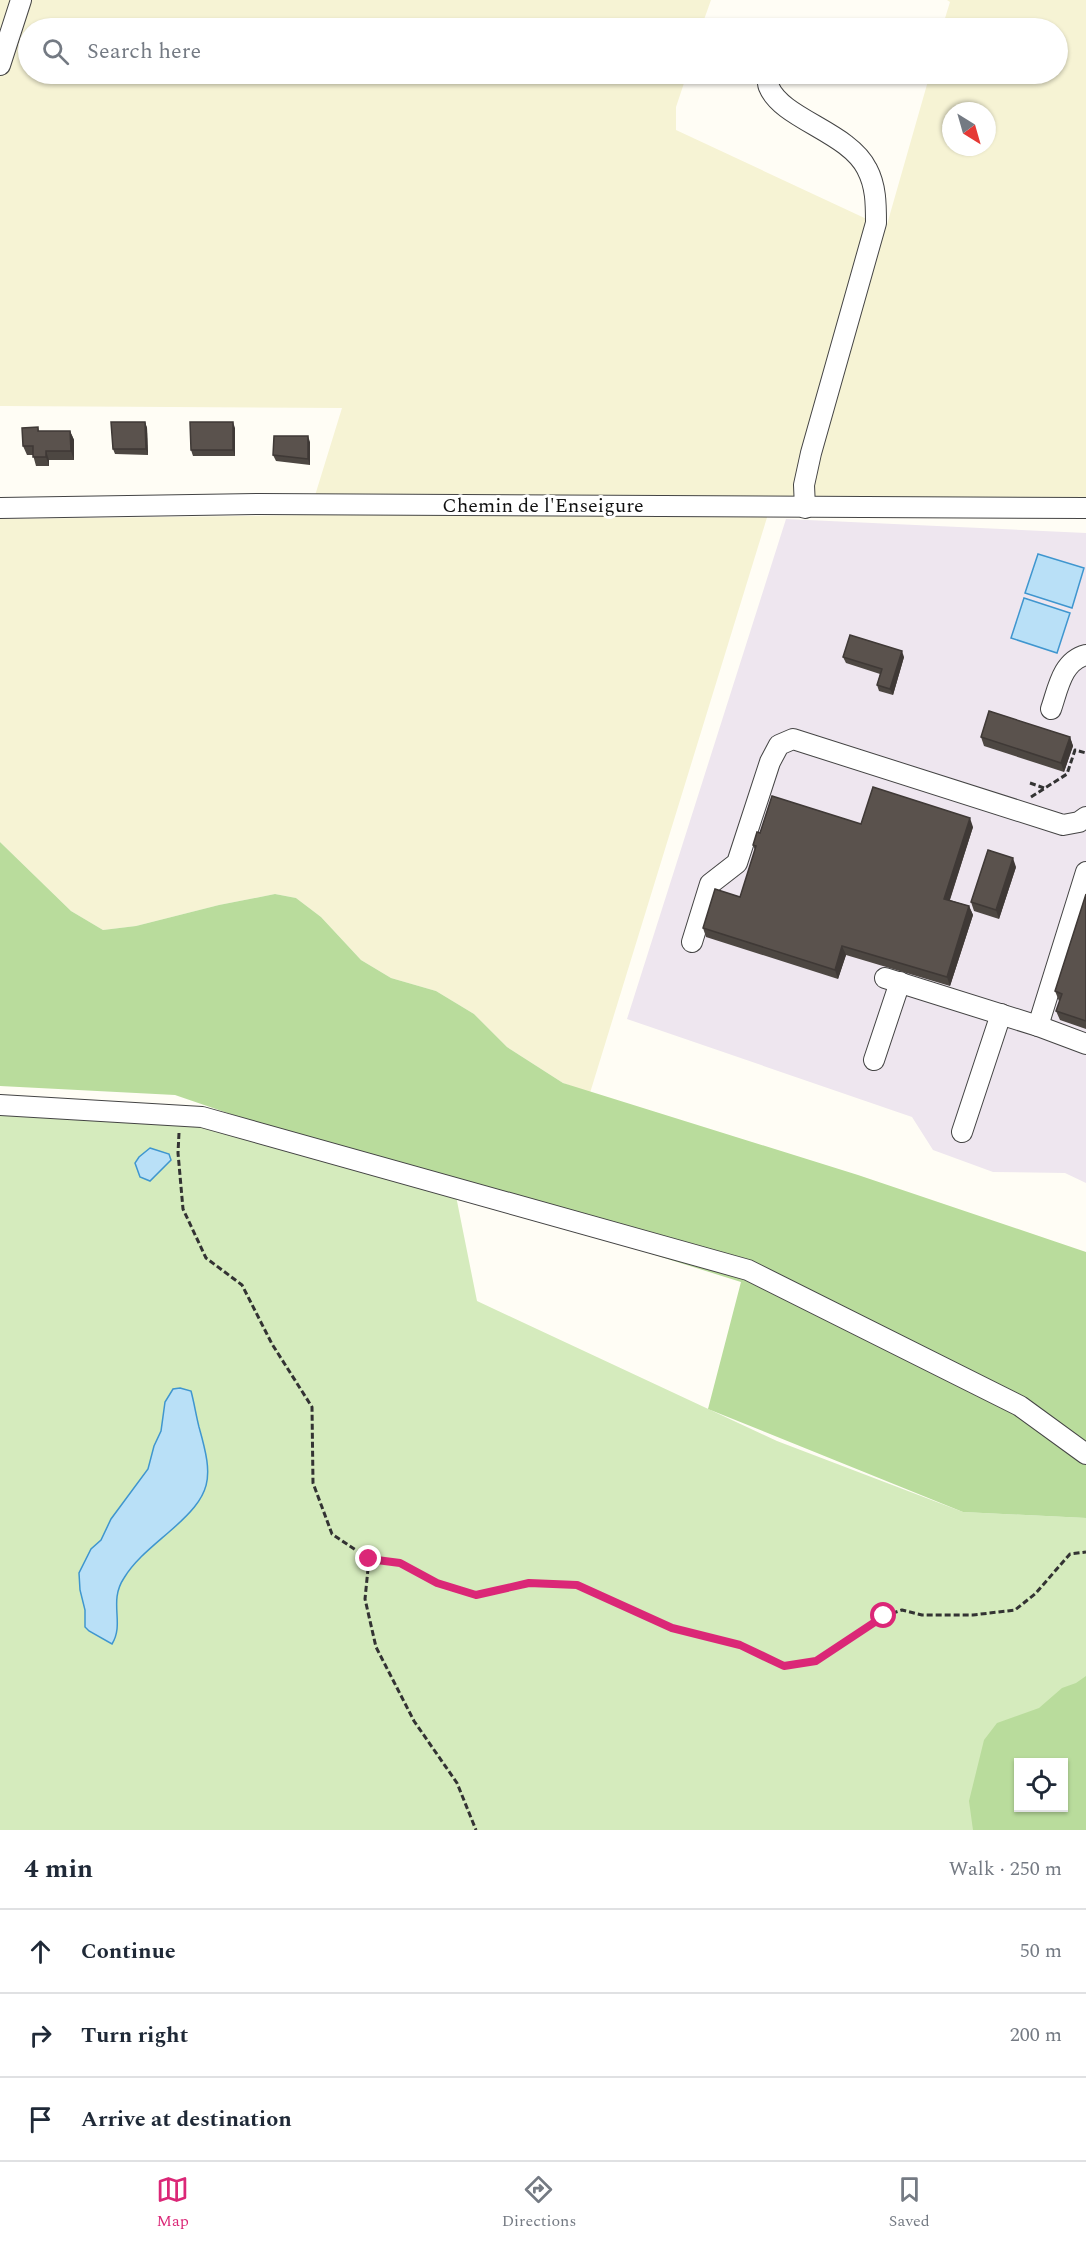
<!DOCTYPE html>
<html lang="en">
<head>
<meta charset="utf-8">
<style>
  body { margin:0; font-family:Spectral,serif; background:#f2f2f3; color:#1f2937 }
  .controls { position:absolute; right:18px; bottom:18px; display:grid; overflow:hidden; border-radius:0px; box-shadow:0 2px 4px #0004 }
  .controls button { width:54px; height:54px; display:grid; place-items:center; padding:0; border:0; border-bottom:2px solid #e0e1e3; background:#fff; color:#1f2937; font:30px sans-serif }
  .compass { position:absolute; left:942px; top:102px; width:54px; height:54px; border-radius:50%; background:#fff; box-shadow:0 2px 4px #0004; rotate:143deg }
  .stop { position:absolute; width:18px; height:18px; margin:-14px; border:4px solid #db2777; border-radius:50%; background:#fff }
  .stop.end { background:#db2777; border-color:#fff; box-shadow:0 2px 6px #0008 }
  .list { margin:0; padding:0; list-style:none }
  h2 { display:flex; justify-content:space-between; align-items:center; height:78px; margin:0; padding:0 24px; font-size:26px }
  h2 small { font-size:20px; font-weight:400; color:#747a83 }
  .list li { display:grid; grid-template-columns:39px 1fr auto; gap:18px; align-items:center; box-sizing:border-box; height:84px; padding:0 24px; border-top:2px solid #e0e1e3 }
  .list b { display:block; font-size:22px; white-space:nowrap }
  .list em { font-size:20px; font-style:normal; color:#747a83 }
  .icon { flex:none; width:33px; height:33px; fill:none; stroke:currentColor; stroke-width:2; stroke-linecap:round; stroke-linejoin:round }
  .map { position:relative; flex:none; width:1086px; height:1830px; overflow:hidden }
  .search { position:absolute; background:#fff; box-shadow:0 2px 4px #0004; left:18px; right:18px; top:18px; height:66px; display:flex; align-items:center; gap:15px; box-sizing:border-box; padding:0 21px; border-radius:33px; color:#747a83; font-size:22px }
  .sheet { height:330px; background:#fff }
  nav { display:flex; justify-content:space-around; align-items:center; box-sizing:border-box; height:84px; border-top:2px solid #e0e1e3; background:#fff; font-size:16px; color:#747a83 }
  nav a { display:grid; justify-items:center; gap:3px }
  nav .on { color:#db2777 }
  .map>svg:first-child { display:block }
  .industrial { fill:#eee6ef }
  .farmland { fill:#f6f3d4; fill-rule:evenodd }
  .green { fill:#d5ebbd; fill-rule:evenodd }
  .forest { fill:#b9dc9c; fill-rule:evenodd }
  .water { fill:#b9e0f7; stroke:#3f96cf; stroke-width:1.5 }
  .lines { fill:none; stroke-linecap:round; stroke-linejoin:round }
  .minor-casing { stroke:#444; stroke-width:22 }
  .path { stroke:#333; stroke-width:3; stroke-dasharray:6 3; stroke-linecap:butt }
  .minor { stroke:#fff; stroke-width:20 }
  .wall { fill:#4d4742 }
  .shaded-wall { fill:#3f3936 }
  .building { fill:#5a524d; stroke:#3f3936; stroke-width:1.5 }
  .route { stroke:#db2777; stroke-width:8 }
  .labels { text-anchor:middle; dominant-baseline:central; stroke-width:6; stroke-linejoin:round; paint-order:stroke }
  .street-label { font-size:20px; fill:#111; stroke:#fff }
</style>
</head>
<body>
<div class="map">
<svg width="1086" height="1830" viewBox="0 0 1086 1830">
  <rect width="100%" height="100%" fill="#fffdf5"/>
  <path class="industrial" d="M786 519 1086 533V1183L1065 1173 993 1172 933 1150 912 1117 627 1019Z"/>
  <path class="farmland" d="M0 0H711L701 28H28V74H687L676 107V130L886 228 930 74H1058V28H942L950 2 947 0H1086V498H773L590 1093 563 1083 507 1047 474 1014 436 991 391 978 361 960 321 917 296 898 275 894 219 905 136 926 103 930 71 911 0 842V519L309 515 342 408 0 406ZM951 111H987V147H951Z"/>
  <path class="green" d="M0 1102 182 1110 456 1196 477 1301 777 1441 963 1512 1086 1518V1830H0ZM1018 1762H1064V1808H1018Z"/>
  <g class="forest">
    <path d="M0 842 71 911 103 930 136 926 219 905 275 894 296 898 321 917 361 960 391 978 436 991 474 1014 507 1047 563 1083 858 1175 1086 1252V1518L963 1512 708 1409 741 1282 489 1203 175 1095 0 1086Z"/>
    <path d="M1086 1676V1830H973L969 1801 984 1740 997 1723 1039 1708 1062 1688 1076 1683ZM1018 1762H1064V1808H1018Z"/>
  </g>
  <g class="water">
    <path d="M1038 554 1084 568 1072 608 1025 593Z"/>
    <path d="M1024 598 1070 613 1057 653 1011 638Z"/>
    <path d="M150 1148 169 1154 171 1160 150 1181 140 1177 135 1163 139 1157Z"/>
    <path d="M180 1388 191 1391C194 1402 196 1415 199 1427 214 1480 213 1494 169 1532 153 1546 135 1560 124 1578 108 1602 125 1623 112 1644L89 1631 85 1627V1610L80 1590 79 1573 91 1549 101 1540 111 1519 148 1469 154 1446 161 1431 165 1402 173 1389Z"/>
  </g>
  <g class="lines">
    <defs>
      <g id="minor">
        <path d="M0 65 21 0"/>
        <path d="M768 74C768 78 767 84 769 87 782 119 849 132 867 169 876 186 876 204 876 223L811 453 804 485 805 508"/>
        <path d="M0 508 259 504 1086 508"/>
        <path d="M1051 709C1058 689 1062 661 1086 655"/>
        <path d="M692 942 710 884 737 863 770 762 779 745 793 739 1063 825 1079 822 1086 817"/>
        <path d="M885 978 1038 1026 1086 1044"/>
        <path d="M1038 1026 1086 872"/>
        <path d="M874 1060 900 982"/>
        <path d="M0 1105 202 1117 748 1270 1020 1406 1086 1454"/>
        <path d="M962 1132 1001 1014"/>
      </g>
    </defs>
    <use href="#minor" class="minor-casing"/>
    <g class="path">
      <path d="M1030 783 1044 788"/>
      <path d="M1031 797 1067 774 1075 750 1086 753"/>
      <path d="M179 1133 178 1153 183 1209 206 1258 242 1285 272 1344 312 1407 313 1483 332 1534 369 1559 400 1563 437 1583 476 1595 529 1583 577 1585 672 1628 740 1645 785 1666 816 1661 884 1616 902 1610 922 1615H973L1015 1610 1035 1594 1070 1554 1086 1552"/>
      <path d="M369 1559 365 1599 376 1647 414 1721 457 1783 476 1830"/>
    </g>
    <use href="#minor" class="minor"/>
  </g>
  <g class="wall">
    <path d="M145 422 147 428 148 455 115 454 113 449Z"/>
    <path d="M38 427 39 431H70L74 440V460H49V466H36L33 455H27L23 446Z"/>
    <path d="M235 428V456H193L191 450Z"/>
    <path d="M310 442V465L276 461 273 455Z"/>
    <path d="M843 657H904L893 695 879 691 877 685 880 674 846 663Z"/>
    <path d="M981 737H1070L1073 746 1064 772 984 746Z"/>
    <path d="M861 824 973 827 950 900 969 906 973 915 950 986 846 955 838 979 706 937 703 928 740 897 755 850 753 845 760 833Z"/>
    <path d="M1016 867 999 919 974 911 971 902Z"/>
    <path d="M1086 894V1029L1060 1020 1056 1011 1060 1001H1059L1055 991Z"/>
  </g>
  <g class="shaded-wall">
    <path d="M145 422 147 428 148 455 146 449Z"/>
    <path d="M233 422 235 428V456L233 450Z"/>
    <path d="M70 431 74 440V460L71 451Z"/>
    <path d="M308 436 310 442V465L308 459Z"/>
    <path d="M46 451 49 460V466L46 457Z"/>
    <path d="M902 651 904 657 893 695 890 689Z"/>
    <path d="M1070 737 1073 746 1064 772 1061 763Z"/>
    <path d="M970 818 973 827 947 908 944 899Z"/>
    <path d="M1013 858 1016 867 999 919 996 910Z"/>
    <path d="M969 906 973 915 950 986 947 977Z"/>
    <path d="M842 946 846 955 838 979 835 970Z"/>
  </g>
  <g class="building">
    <path d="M111 422H145L146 449H113Z"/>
    <path d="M190 422H233V450H191Z"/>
    <path d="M38 427V431H70L71 451H46V457H33V446H23L22 428Z"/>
    <path d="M274 436H308V459L273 455Z"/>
    <path d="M850 635 902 651 890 689 877 685 882 669 843 657Z"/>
    <path d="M989 711 1070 737 1061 763 981 737Z"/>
    <path d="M873 787 970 818 944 899 969 906 947 977 842 946 835 970 703 928 715 889 740 897 756 846 753 845 757 832 760 833 772 796 861 824Z"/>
    <path d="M988 850 1013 858 996 910 971 902Z"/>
    <path d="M1086 894V1021L1056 1011 1062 994 1055 991Z"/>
  </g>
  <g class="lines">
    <path class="route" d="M369 1559 400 1563 437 1583 476 1595 529 1583 577 1585 672 1628 740 1645 784 1666 816 1661 884 1616"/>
  </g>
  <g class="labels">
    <g class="street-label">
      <text x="543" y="506">Chemin de l'Enseigure</text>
    </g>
  </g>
</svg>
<div class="controls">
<button><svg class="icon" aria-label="locate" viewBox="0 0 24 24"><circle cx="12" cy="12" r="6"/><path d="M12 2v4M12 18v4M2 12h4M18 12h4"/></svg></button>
</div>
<svg class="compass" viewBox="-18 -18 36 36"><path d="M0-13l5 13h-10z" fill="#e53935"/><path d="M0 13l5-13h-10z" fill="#747a83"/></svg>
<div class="stop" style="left:884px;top:1616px"></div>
<div class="stop end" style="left:369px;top:1559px"></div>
<div class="search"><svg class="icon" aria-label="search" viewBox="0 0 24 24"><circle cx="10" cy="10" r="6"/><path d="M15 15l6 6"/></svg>Search here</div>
</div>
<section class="sheet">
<h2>4 min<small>Walk · 250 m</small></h2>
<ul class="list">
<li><svg class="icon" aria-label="ahead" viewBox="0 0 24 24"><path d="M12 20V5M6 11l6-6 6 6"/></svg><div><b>Continue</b></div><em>50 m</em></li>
<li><svg class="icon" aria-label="right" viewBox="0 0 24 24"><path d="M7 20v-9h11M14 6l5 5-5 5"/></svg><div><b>Turn right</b></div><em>200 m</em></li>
<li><svg class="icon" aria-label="arrive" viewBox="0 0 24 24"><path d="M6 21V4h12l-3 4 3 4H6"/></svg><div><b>Arrive at destination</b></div></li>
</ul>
</section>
<nav>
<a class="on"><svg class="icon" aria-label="map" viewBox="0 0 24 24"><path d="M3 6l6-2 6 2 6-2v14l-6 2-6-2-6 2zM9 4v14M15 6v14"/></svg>Map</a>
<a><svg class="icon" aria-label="directions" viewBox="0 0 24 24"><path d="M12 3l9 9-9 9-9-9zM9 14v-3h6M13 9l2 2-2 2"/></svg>Directions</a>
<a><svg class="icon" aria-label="saved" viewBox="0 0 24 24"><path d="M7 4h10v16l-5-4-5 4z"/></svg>Saved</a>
</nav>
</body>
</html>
